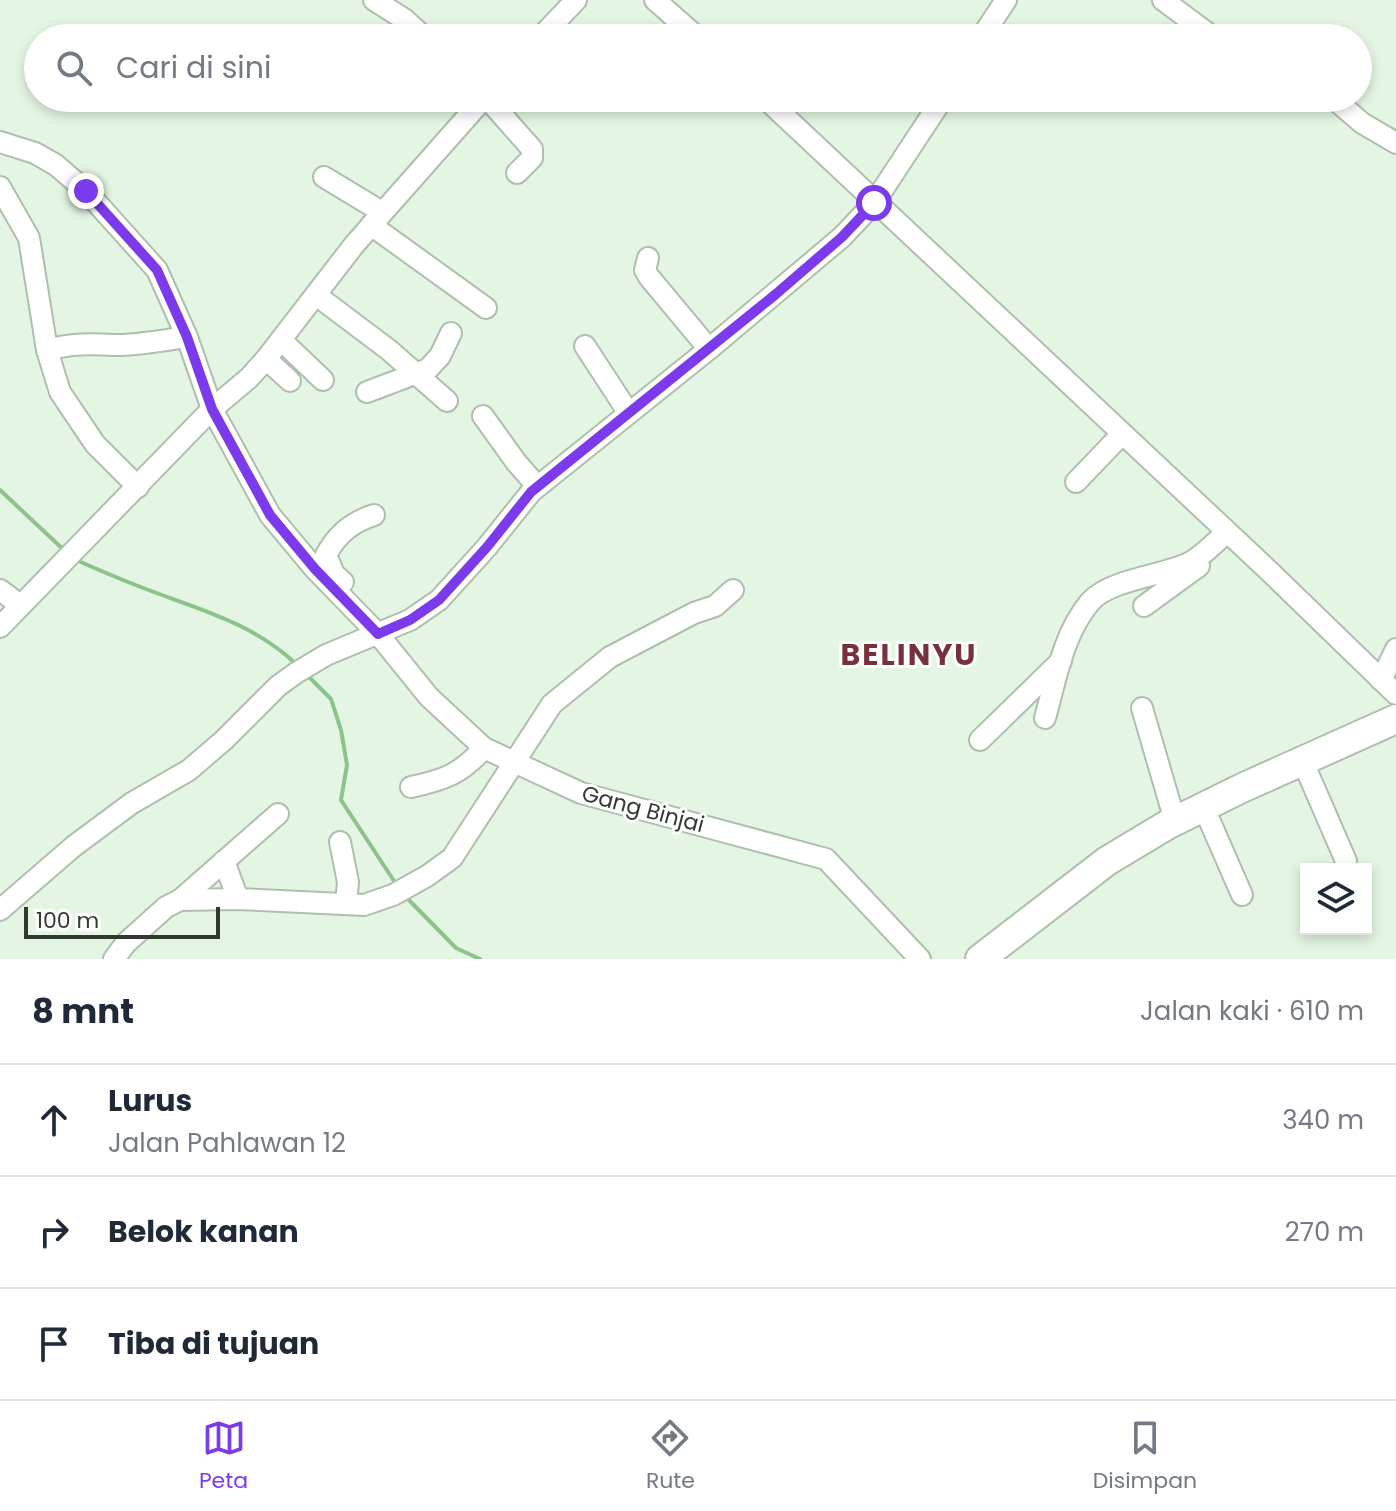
<!DOCTYPE html>
<html lang="id">
<head>
<meta charset="utf-8">
<style>
  body { margin:0; font-family:Poppins,sans-serif; background:#f2f2f3; color:#1f2937 }
  .controls { position:absolute; right:24px; bottom:24px; display:grid; overflow:hidden; border-radius:0px; box-shadow:0 4px 12px #0003 }
  .controls button { width:72px; height:72px; display:grid; place-items:center; padding:0; border:0; border-bottom:2px solid #e0e1e3; background:#fff; color:#1f2937; font:40px sans-serif }
  .scale { position:absolute; left:24px; bottom:20px; width:196px; box-sizing:border-box; padding-left:8px; border:4px solid #323931; border-top:0; font-size:22px; line-height:28px; white-space:nowrap; color:#323931; -webkit-text-stroke:6px #fff; paint-order:stroke }
  .stop { position:absolute; width:24px; height:24px; margin:-18px; border:6px solid #7c3aed; border-radius:50%; background:#fff }
  .stop.end { background:#7c3aed; border-color:#fff; box-shadow:0 2px 8px #0008 }
  .list { margin:0; padding:0; list-style:none }
  h2 { display:flex; justify-content:space-between; align-items:center; height:104px; margin:0; padding:0 32px; font-size:34px }
  h2 small { font-size:26px; font-weight:400; color:#747a83 }
  .list li { display:grid; grid-template-columns:52px 1fr auto; gap:24px; align-items:center; box-sizing:border-box; height:112px; padding:0 32px; border-top:2px solid #e0e1e3 }
  .list b { display:block; font-size:30px; white-space:nowrap }
  .list p { margin:0; font-size:26px; white-space:nowrap; color:#747a83 }
  .list em { font-size:26px; font-style:normal; color:#747a83 }
  .icon { flex:none; width:44px; height:44px; fill:none; stroke:currentColor; stroke-width:2; stroke-linecap:round; stroke-linejoin:round }
  .map { position:relative; flex:none; width:1396px; height:959px; overflow:hidden }
  .search { position:absolute; background:#fff; box-shadow:0 4px 12px #0003; left:24px; right:24px; top:24px; height:88px; display:flex; align-items:center; gap:20px; box-sizing:border-box; padding:0 28px; border-radius:44px; color:#747a83; font-size:30px }
  .sheet { height:440px; background:#fff }
  nav { display:flex; justify-content:space-around; align-items:center; box-sizing:border-box; height:112px; border-top:2px solid #e0e1e3; background:#fff; font-size:22px; color:#747a83 }
  nav a { display:grid; justify-items:center; gap:4px }
  nav .on { color:#7c3aed }
  .map>svg:first-child { display:block }
  .lines { fill:none; stroke-linecap:round; stroke-linejoin:round }
  .stream { stroke:#8bc38a; stroke-width:4 }
  .minor-casing { stroke:#aebfad; stroke-width:24 }
  .highway-casing { stroke:#aebfad; stroke-width:32 }
  .minor { stroke:#fff; stroke-width:20 }
  .highway { stroke:#fff; stroke-width:28 }
  .route { stroke:#7c3aed; stroke-width:10 }
  .labels { text-anchor:middle; dominant-baseline:central; stroke-width:6; stroke-linejoin:round; paint-order:stroke }
  .street-label { font-size:22px; fill:#323931; stroke:#fff }
  .district-label { font-size:30px; font-weight:bold; letter-spacing:2px; fill:#77303d; stroke:#fff }
</style>
</head>
<body>
<div class="map">
<svg width="1396" height="959" viewBox="0 0 1396 959">
  <rect width="100%" height="100%" fill="#e4f6e3"/>
  <g class="lines">
    <g class="stream">
      <path d="M0 490 66 552"/>
      <path d="M76 560C97 569 117 578 138 586 194 608 253 622 297 665"/>
      <path d="M306 674 331 699 341 730 347 765 341 800 396 884"/>
      <path d="M406 897 456 948 480 959"/>
    </g>
    <defs>
      <g id="minor">
        <path d="M374 0 404 19 425 38"/>
        <path d="M655 0 698 38"/>
        <path d="M1163 0 1214 38"/>
        <path d="M540 38 576 0"/>
        <path d="M981 38 1006 0"/>
        <path d="M487 98 532 149V158L517 173"/>
        <path d="M765 98 1268 570 1396 694"/>
        <path d="M1333 98 1362 123 1396 143"/>
        <path d="M0 142 35 153 56 165 86 191 157 270 187 337 212 409 270 515 315 569 378 634 429 697 484 748 581 793 826 859 920 959"/>
        <path d="M324 177 382 212"/>
        <path d="M0 187 29 238 47 350 60 392 95 444 138 487"/>
        <path d="M371 225 486 308"/>
        <path d="M648 258 645 270 649 277 709 349"/>
        <path d="M316 295 389 350 447 401"/>
        <path d="M281 340 323 380"/>
        <path d="M585 346 628 412"/>
        <path d="M47 350C71 343 92 344 117 345 140 345 164 340 187 337"/>
        <path d="M266 359 290 381"/>
        <path d="M367 392 428 369 440 356 451 333"/>
        <path d="M483 416 516 462 537 486"/>
        <path d="M1076 482 1121 435"/>
        <path d="M343 582 334 574 326 555C337 534 352 522 374 515"/>
        <path d="M0 590 19 604"/>
        <path d="M1144 606 1199 566"/>
        <path d="M0 627 212 409 249 378 266 359 354 245 484 98"/>
        <path d="M1381 680 1396 649"/>
        <path d="M1142 708 1175 821"/>
        <path d="M1045 718C1056 679 1063 634 1090 602 1109 580 1160 576 1187 564 1201 558 1214 543 1226 533"/>
        <path d="M980 740 1061 661"/>
        <path d="M1303 762 1346 861"/>
        <path d="M411 787C444 780 461 774 484 748"/>
        <path d="M1204 808 1242 895"/>
        <path d="M340 842 348 882 346 904"/>
        <path d="M224 861 238 899"/>
        <path d="M180 900 278 814"/>
        <path d="M0 910 74 846 132 803 189 770 224 740 278 686 296 673 326 655 410 620 439 600 487 547 531 492 709 349 842 237 874 203 943 98"/>
        <path d="M114 959 126 943 166 907 180 900 238 899 364 905 393 895 427 876 452 858 552 704 610 657 694 613 715 606 733 590"/>
      </g>
      <path id="highway" d="M980 959 1107 861 1167 825 1242 788 1396 719"/>
    </defs>
    <use href="#minor" class="minor-casing"/>
    <use href="#highway" class="highway-casing"/>
    <use href="#minor" class="minor"/>
    <use href="#highway" class="highway"/>
  </g>
  <g class="lines">
    <path class="route" d="M86 191 157 270 187 337 212 409 270 515 315 569 378 634 410 620 439 600 487 547 531 492 776 294 842 237 874 203"/>
  </g>
  <g class="labels">
    <g class="street-label">
      <text transform="translate(643 809) rotate(15)">Gang Binjai</text>
    </g>
    <g class="district-label">
      <text x="909" y="654">BELINYU</text>
    </g>
  </g>
</svg>
<div class="controls">
<button><svg class="icon" aria-label="layers" viewBox="0 0 24 24"><path d="M12 4l9 5-9 5-9-5zM3 14l9 5 9-5"/></svg></button>
</div>
<div class="scale">100 m</div>
<div class="stop" style="left:874px;top:203px"></div>
<div class="stop end" style="left:86px;top:191px"></div>
<div class="search"><svg class="icon" aria-label="search" viewBox="0 0 24 24"><circle cx="10" cy="10" r="6"/><path d="M15 15l6 6"/></svg>Cari di sini</div>
</div>
<section class="sheet">
<h2>8 mnt<small>Jalan kaki · 610 m</small></h2>
<ul class="list">
<li><svg class="icon" aria-label="ahead" viewBox="0 0 24 24"><path d="M12 20V5M6 11l6-6 6 6"/></svg><div><b>Lurus</b><p>Jalan Pahlawan 12</p></div><em>340 m</em></li>
<li><svg class="icon" aria-label="right" viewBox="0 0 24 24"><path d="M7 20v-9h11M14 6l5 5-5 5"/></svg><div><b>Belok kanan</b></div><em>270 m</em></li>
<li><svg class="icon" aria-label="arrive" viewBox="0 0 24 24"><path d="M6 21V4h12l-3 4 3 4H6"/></svg><div><b>Tiba di tujuan</b></div></li>
</ul>
</section>
<nav>
<a class="on"><svg class="icon" aria-label="map" viewBox="0 0 24 24"><path d="M3 6l6-2 6 2 6-2v14l-6 2-6-2-6 2zM9 4v14M15 6v14"/></svg>Peta</a>
<a><svg class="icon" aria-label="directions" viewBox="0 0 24 24"><path d="M12 3l9 9-9 9-9-9zM9 14v-3h6M13 9l2 2-2 2"/></svg>Rute</a>
<a><svg class="icon" aria-label="saved" viewBox="0 0 24 24"><path d="M7 4h10v16l-5-4-5 4z"/></svg>Disimpan</a>
</nav>
</body>
</html>
